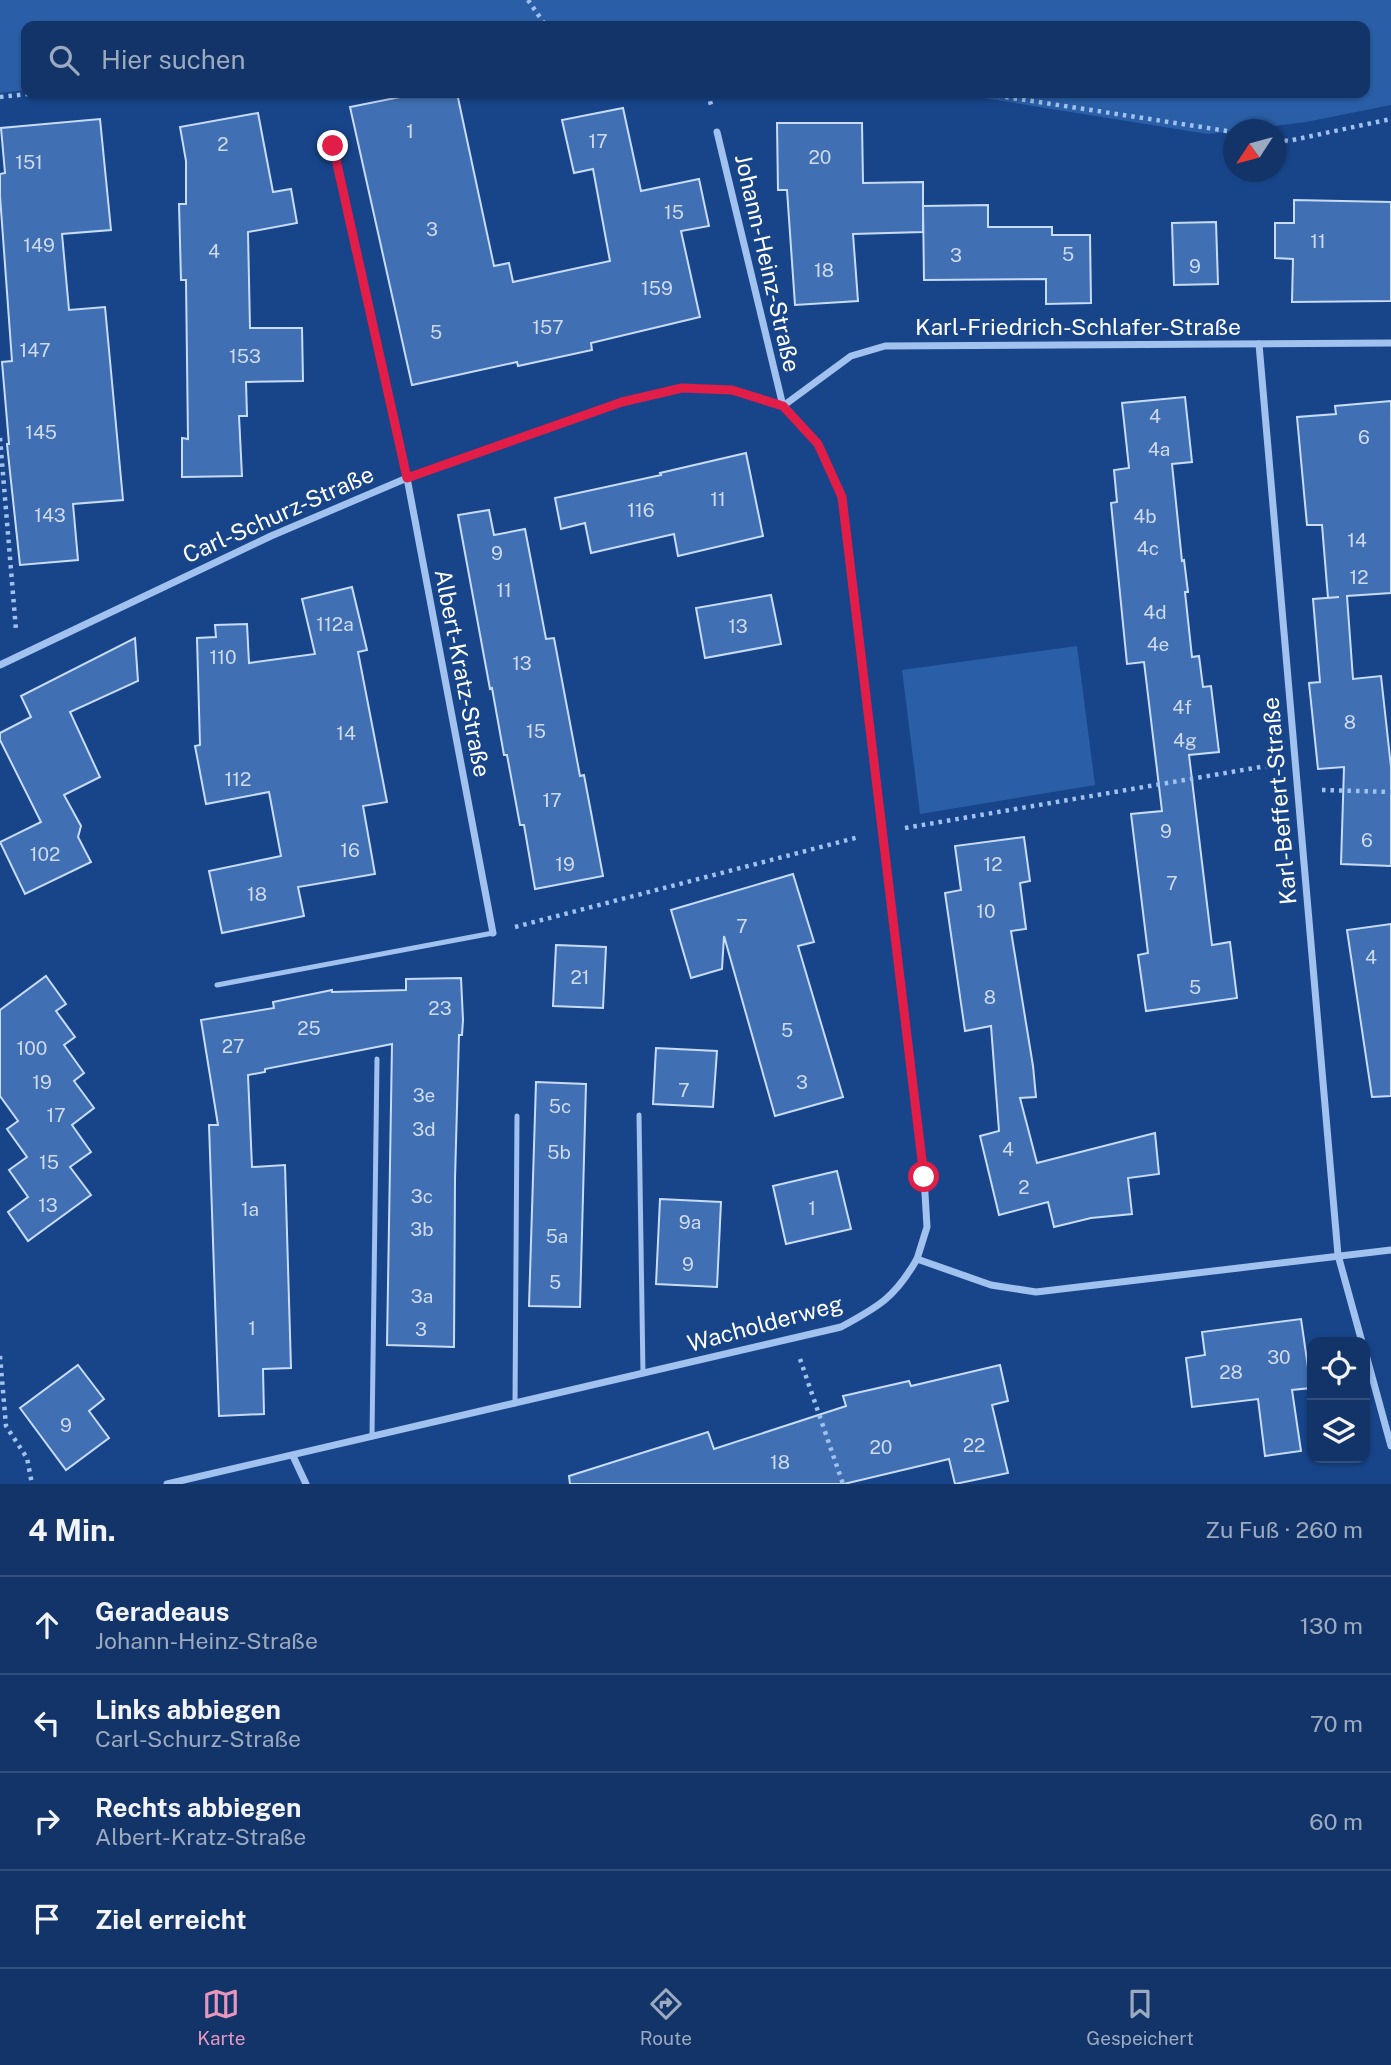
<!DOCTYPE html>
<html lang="de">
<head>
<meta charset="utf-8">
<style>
  body { margin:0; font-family:"Public Sans",sans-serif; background:#1f3f71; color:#f1f3f6 }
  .controls { position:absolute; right:21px; bottom:21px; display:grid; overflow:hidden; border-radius:14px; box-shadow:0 2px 5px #0004 }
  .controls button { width:63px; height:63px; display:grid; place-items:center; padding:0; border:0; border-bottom:2px solid #314f7c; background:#123468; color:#f1f3f6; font:35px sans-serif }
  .compass { position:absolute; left:1223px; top:119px; width:63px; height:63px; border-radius:50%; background:#123468; box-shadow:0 2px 5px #0004; rotate:234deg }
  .stop { position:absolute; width:21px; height:21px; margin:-16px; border:5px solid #e11d48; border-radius:50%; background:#fff }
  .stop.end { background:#e11d48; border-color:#fff; box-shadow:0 2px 7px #0008 }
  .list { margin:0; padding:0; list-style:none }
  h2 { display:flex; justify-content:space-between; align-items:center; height:91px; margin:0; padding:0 28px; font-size:30px }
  h2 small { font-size:23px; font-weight:400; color:#9caac0 }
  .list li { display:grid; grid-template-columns:46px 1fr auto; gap:21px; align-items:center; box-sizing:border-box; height:98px; padding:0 28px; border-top:2px solid #314f7c }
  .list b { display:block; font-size:26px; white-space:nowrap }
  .list p { margin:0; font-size:23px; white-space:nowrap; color:#9caac0 }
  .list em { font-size:23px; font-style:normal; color:#9caac0 }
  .icon { flex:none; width:38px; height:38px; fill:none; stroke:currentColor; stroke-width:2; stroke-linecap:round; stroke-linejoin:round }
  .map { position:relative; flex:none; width:1391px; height:1484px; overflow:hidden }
  .search { position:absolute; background:#123468; box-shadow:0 2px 5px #0004; left:21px; right:21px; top:21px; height:77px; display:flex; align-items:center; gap:18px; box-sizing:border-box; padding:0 24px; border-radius:14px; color:#9caac0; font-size:26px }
  .sheet { height:483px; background:#123468 }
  nav { display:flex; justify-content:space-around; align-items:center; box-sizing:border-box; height:98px; border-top:2px solid #314f7c; background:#123468; font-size:19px; color:#9caac0 }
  nav a { display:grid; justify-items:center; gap:4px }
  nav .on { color:#e797bd }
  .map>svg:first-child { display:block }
  .green { fill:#2a5fa8 }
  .building { fill:#4070b3; stroke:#c7dcfa; stroke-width:2 }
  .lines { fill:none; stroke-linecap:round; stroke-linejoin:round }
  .path { stroke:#a1c1ee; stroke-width:4.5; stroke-dasharray:3.5 5; stroke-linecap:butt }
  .service { stroke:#a1c1ee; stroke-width:5 }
  .minor { stroke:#a1c1ee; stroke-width:7 }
  .route { stroke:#e11d48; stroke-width:9 }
  .labels { text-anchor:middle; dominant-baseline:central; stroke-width:7; stroke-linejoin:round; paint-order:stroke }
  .number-label { font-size:19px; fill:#cfdbec }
  .street-label { font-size:23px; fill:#fff; stroke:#18458a }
</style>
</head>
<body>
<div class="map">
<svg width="1391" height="1484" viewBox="0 0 1391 1484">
  <rect width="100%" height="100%" fill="#18458a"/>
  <g class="green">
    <path d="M0 0H1391V105L1306 122 1208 134 953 93H1365V26H26V90L0 93Z"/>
    <path d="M1077 646 1095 785 920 814 902 670Z"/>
  </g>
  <g class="building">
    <path d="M420 93H457L494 266 509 263 513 282 610 261 593 169 574 173 562 120 623 108 641 191 699 179 709 226 681 231 700 317 591 343 592 350 518 366 517 362 412 385 350 107Z"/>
    <path d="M258 113 273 192 291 189 297 223 248 232 250 328H302L303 381 246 382 247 416H239L242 476 182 477V438L188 439 186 280H181L179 204H186V161L180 127Z"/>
    <path d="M100 119 111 230 62 234 69 310 105 307 123 500 73 504 78 560 20 565 7 444H9L2 362 12 361 0 196V174L5 173 1 128Z"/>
    <path d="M777 123H862L863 183 923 182V232L853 234 858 301 795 305 787 190H778Z"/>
    <path d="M1294 200 1391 202V301L1292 302 1293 259 1275 258V223H1294Z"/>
    <path d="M988 205V227H1052V235H1090L1091 303 1046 304V279L924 280 923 206Z"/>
    <path d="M1216 222 1218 284 1174 285 1172 223Z"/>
    <path d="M1185 397 1192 462 1172 464 1182 561 1184 560 1188 592H1185L1192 657 1199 656 1203 687 1211 686 1219 752 1189 755 1212 945 1230 942 1237 998 1146 1011 1138 955 1148 953 1131 814 1162 811 1144 662 1127 664 1111 503 1117 502 1114 470 1129 468 1122 403Z"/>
    <path d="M1391 401V593L1347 596 1353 679 1381 676 1391 767V866L1341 864 1344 767 1318 769 1309 683 1320 682 1313 599 1339 597 1328 598 1322 525H1307L1297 417 1336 414 1335 406Z"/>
    <path d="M746 453 763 536 678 556 674 534 591 553 585 523 561 529 555 498 661 475 660 473Z"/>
    <path d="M489 510 494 535 525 529 546 639 554 638 580 776 584 775 603 876 535 889 524 825H520L507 755H504L492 688 490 689 458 515Z"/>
    <path d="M352 587 367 650 358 652 387 802 363 806 375 874 298 887 304 916 222 933 209 871 281 856 269 792 206 804 195 746 200 745 197 638 216 637 215 625 247 624 249 663 315 654 302 599Z"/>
    <path d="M771 595 781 644 705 658 696 608Z"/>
    <path d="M135 638 138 681 70 712 100 777 64 795 81 826 78 837 91 862 25 894 0 842 41 822 0 740V733L31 717 21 696Z"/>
    <path d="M1024 837 1030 881 1020 883 1026 929 1011 931 1033 1066 1036 1097 1020 1098 1037 1163 1155 1133 1159 1174 1128 1178 1132 1214 1091 1218 1054 1227 1048 1202 999 1215 980 1136 999 1131 991 1026 965 1031 945 893 961 890 955 846Z"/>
    <path d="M793 874 814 942 798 946 843 1097 775 1116 724 936 722 969 691 978 671 910Z"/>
    <path d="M1391 924V1096L1372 1097 1347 930Z"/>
    <path d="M556 945 606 947 603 1008 553 1006Z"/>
    <path d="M46 976 66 1004 56 1011 75 1037 64 1045 84 1073 74 1081 94 1108 72 1125 91 1152 70 1167 91 1195 28 1241 8 1212 28 1197 9 1170 27 1157 7 1129 18 1121 0 1096V1010Z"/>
    <path d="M461 978 463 1020 462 1035H459L455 1179 454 1347 387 1345 392 1044 265 1069V1072L248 1075 252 1167 285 1165 291 1368 263 1369 264 1414 219 1416 209 1125H218L201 1020 274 1008 273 1002 332 990V992L406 990V979Z"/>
    <path d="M656 1048 717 1051 713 1107 653 1104Z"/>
    <path d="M536 1082 586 1084 580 1307 529 1306Z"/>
    <path d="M837 1171 851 1229 786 1244 773 1186Z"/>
    <path d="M660 1199 721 1202 717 1287 656 1284Z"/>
    <path d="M1301 1319 1311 1388 1292 1390 1301 1451 1265 1456 1258 1399 1192 1407 1186 1358 1205 1355 1202 1332Z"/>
    <path d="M78 1365 104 1399 89 1411 109 1438 66 1470 20 1408Z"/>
    <path d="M1000 1365 1008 1401 992 1405 1008 1473 955 1484 949 1459 844 1484H570L569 1476 708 1432 714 1449 846 1406 843 1396 909 1381 911 1386Z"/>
  </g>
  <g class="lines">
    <g class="path">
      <path d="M528 0 546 26"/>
      <path d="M708 93 712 109"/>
      <path d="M980 93 1234 132"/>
      <path d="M0 97 37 93"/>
      <path d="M1276 139 1288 141 1391 119"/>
      <path d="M0 438 16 630"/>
      <path d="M1322 790 1391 792"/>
      <path d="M905 828 1272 765"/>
      <path d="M515 927 859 837"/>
      <path d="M0 1356 6 1426 27 1458 32 1484"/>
      <path d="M800 1359 843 1484"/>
    </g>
    <g class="service">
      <path d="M217 985 493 933"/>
      <path d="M639 1115 643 1374"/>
      <path d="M515 1404 517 1116"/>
      <path d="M372 1437 377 1059"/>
    </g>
    <g class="minor">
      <path d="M717 132 783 406 818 444 842 497 924 1177 927 1227 917 1259"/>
      <path d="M333 147 407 478 493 933"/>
      <path d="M1259 344 1338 1255 1362 1342"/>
      <path d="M0 665 271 536 407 478 622 402 682 388 732 390 783 406 851 356 885 346 1391 343"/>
      <path d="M1365 1351 1391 1446"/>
      <path d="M293 1456 306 1484"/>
      <path d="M167 1484 841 1327C880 1306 895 1297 917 1259L991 1285 1036 1292 1391 1250"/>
    </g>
  </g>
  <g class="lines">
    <path class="route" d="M333 146 407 478 622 402 682 388 732 390 783 406 818 444 842 497 924 1177"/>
  </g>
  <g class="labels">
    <g class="number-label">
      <text x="410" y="131">1</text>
      <text x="598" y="141">17</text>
      <text x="223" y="144">2</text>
      <text x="820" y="157">20</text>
      <text x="29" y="162">151</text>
      <text x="674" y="212">15</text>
      <text x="432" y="229">3</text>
      <text x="1318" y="241">11</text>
      <text x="39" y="245">149</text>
      <text x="214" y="251">4</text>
      <text x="1068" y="254">5</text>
      <text x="956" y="255">3</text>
      <text x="1195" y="266">9</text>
      <text x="824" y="270">18</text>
      <text x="657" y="288">159</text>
      <text x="548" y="327">157</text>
      <text x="436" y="332">5</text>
      <text x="35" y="350">147</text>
      <text x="245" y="356">153</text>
      <text x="1155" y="416">4</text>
      <text x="41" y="432">145</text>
      <text x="1364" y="437">6</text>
      <text x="1159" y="449">4a</text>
      <text x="718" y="499">11</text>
      <text x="641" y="510">116</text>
      <text x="50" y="515">143</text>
      <text x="1145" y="516">4b</text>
      <text x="1357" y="540">14</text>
      <text x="1148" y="548">4c</text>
      <text x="497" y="553">9</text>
      <text x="1359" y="577">12</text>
      <text x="504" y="590">11</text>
      <text x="1155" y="612">4d</text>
      <text x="335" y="624">112a</text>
      <text x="738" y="626">13</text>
      <text x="1158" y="644">4e</text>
      <text x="223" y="657">110</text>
      <text x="522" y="663">13</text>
      <text x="1182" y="707">4f</text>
      <text x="1350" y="722">8</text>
      <text x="536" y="731">15</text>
      <text x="346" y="733">14</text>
      <text x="1185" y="740">4g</text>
      <text x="238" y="779">112</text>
      <text x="552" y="800">17</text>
      <text x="1166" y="831">9</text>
      <text x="1367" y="840">6</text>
      <text x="350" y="850">16</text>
      <text x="45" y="854">102</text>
      <text x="565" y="864">19</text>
      <text x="993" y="864">12</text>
      <text x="1172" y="883">7</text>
      <text x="257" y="894">18</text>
      <text x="986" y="911">10</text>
      <text x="742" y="926">7</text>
      <text x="1371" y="957">4</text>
      <text x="580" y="977">21</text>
      <text x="1195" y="987">5</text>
      <text x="990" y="997">8</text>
      <text x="440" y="1008">23</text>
      <text x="309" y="1028">25</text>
      <text x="787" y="1030">5</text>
      <text x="233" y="1046">27</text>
      <text x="32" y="1048">100</text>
      <text x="42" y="1082">19</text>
      <text x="802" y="1082">3</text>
      <text x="684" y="1090">7</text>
      <text x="424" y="1095">3e</text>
      <text x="560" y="1106">5c</text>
      <text x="56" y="1115">17</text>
      <text x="424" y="1129">3d</text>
      <text x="1008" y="1149">4</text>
      <text x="559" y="1152">5b</text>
      <text x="49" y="1162">15</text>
      <text x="1024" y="1187">2</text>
      <text x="422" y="1196">3c</text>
      <text x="48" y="1205">13</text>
      <text x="812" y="1208">1</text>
      <text x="250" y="1209">1a</text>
      <text x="690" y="1222">9a</text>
      <text x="422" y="1229">3b</text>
      <text x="557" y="1236">5a</text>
      <text x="688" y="1264">9</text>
      <text x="555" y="1282">5</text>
      <text x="422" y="1296">3a</text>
      <text x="252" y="1328">1</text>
      <text x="421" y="1329">3</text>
      <text x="1279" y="1357">30</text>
      <text x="1231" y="1372">28</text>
      <text x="66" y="1425">9</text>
      <text x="974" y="1445">22</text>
      <text x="881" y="1447">20</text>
      <text x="780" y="1462">18</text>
    </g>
    <g class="street-label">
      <text transform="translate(768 263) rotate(77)">Johann-Heinz-Straße</text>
      <text x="1078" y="326">Karl-Friedrich-Schlafer-Straße</text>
      <text transform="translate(278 514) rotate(-24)">Carl-Schurz-Straße</text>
      <text transform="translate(463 673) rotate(79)">Albert-Kratz-Straße</text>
      <text transform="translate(1279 801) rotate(-95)">Karl-Beffert-Straße</text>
      <text transform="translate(765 1323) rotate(-15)">Wacholderweg</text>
    </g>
  </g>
</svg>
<div class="controls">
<button><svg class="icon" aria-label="locate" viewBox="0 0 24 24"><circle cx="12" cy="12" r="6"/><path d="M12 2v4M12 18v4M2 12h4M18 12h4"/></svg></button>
<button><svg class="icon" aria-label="layers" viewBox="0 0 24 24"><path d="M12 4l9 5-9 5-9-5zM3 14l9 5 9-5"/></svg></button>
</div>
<svg class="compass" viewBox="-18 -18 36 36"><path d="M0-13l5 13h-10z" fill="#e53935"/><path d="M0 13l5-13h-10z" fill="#9caac0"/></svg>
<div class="stop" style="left:924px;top:1177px"></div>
<div class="stop end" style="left:333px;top:146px"></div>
<div class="search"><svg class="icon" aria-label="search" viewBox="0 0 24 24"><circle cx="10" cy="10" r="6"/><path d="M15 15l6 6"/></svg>Hier suchen</div>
</div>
<section class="sheet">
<h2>4 Min.<small>Zu Fuß · 260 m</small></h2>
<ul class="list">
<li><svg class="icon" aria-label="ahead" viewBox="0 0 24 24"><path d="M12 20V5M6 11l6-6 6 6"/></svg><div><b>Geradeaus</b><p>Johann-Heinz-Straße</p></div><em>130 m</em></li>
<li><svg class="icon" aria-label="left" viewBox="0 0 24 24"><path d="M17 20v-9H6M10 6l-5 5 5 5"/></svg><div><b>Links abbiegen</b><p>Carl-Schurz-Straße</p></div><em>70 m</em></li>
<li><svg class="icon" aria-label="right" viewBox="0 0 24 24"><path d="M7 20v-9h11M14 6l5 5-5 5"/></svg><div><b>Rechts abbiegen</b><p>Albert-Kratz-Straße</p></div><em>60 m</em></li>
<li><svg class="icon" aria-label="arrive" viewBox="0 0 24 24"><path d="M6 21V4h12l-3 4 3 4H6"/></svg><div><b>Ziel erreicht</b></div></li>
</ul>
</section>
<nav>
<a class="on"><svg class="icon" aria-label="map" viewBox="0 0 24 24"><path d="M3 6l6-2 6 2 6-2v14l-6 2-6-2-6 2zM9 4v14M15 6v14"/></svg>Karte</a>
<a><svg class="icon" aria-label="directions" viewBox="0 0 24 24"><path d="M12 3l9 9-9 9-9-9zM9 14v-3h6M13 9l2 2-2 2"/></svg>Route</a>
<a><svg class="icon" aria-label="saved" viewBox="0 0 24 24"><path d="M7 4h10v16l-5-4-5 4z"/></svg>Gespeichert</a>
</nav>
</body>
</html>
